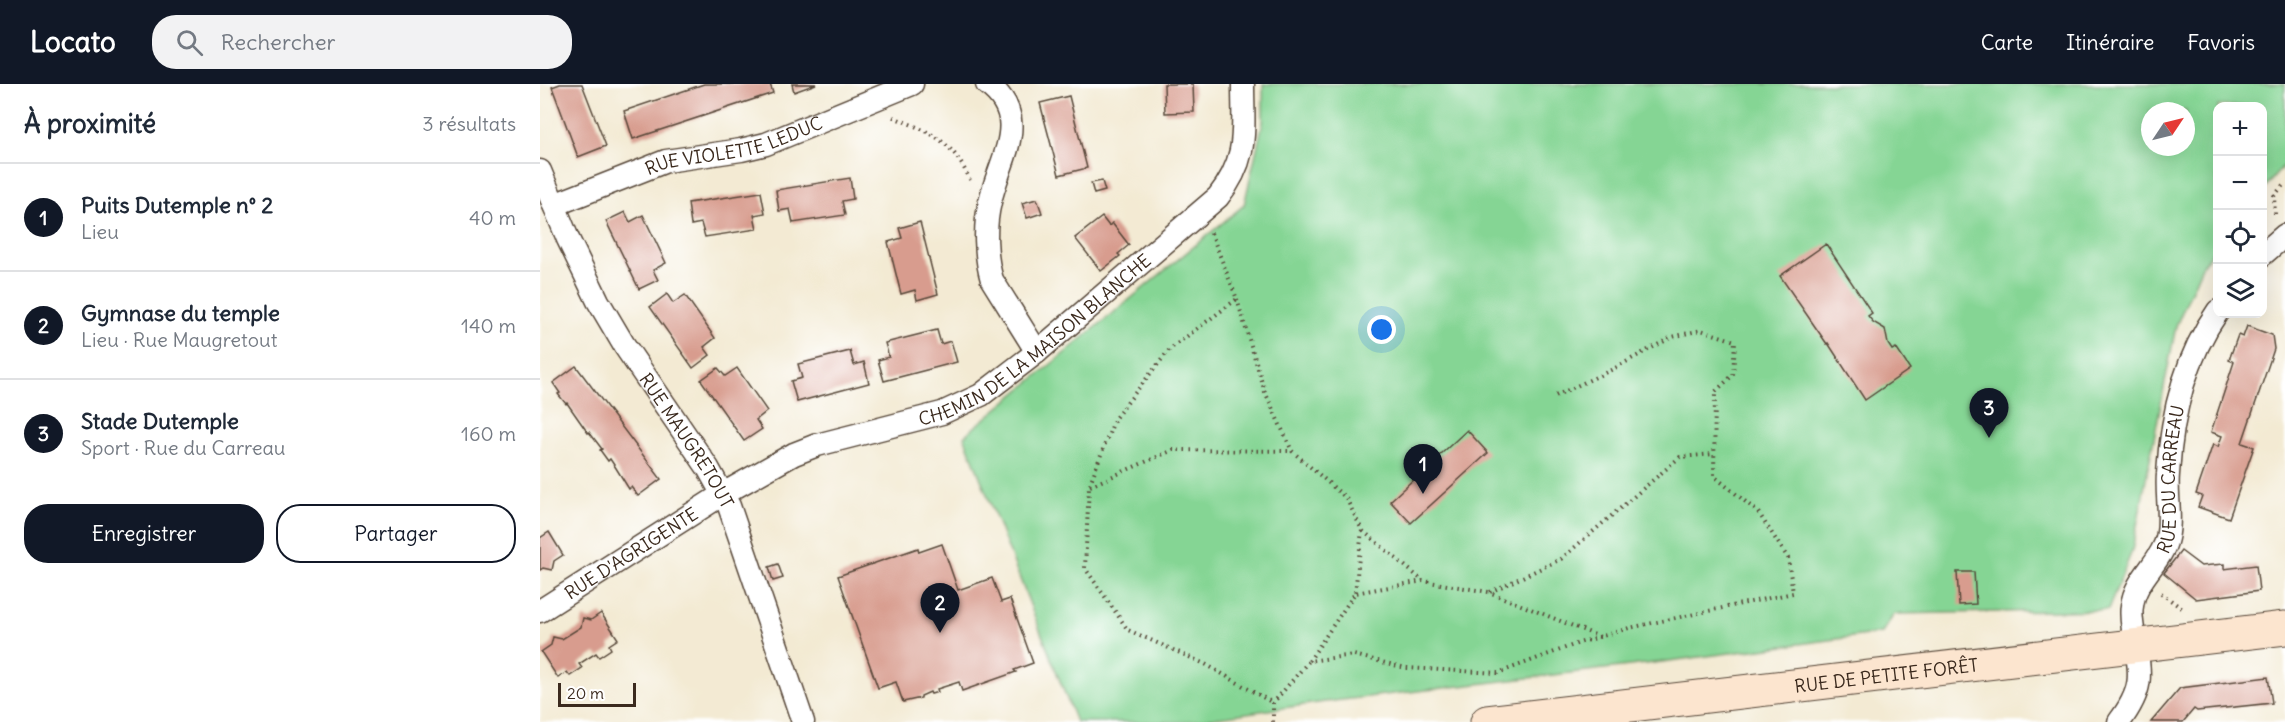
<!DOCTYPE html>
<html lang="fr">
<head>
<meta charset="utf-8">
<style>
  body { margin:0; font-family:Delius,sans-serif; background:#f2f2f3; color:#1f2937 }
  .controls { position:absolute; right:18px; top:18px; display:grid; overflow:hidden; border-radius:12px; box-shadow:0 6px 24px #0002 }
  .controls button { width:54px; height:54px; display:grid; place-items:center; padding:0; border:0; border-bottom:2px solid #e0e1e3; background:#fff; color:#1f2937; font:30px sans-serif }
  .compass { position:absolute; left:1601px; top:18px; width:54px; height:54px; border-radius:50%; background:#fff; box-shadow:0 6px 24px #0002; rotate:55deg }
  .scale { position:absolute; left:18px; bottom:15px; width:78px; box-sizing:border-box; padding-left:6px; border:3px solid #3b2a1e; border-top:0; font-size:16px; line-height:21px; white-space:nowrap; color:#3b2a1e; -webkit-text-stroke:4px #fff; paint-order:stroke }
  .you { position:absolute; left:842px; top:246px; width:21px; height:21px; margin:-15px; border:4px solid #fff; border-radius:50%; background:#1a73e8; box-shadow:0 0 0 9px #1a73e833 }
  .badge { display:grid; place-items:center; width:39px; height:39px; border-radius:50%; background:#111827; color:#fff; font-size:20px; font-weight:700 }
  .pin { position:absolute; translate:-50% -50px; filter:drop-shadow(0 2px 3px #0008) }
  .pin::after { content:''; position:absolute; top:32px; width:21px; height:18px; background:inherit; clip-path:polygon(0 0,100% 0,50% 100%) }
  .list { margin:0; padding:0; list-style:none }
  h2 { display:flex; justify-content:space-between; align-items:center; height:78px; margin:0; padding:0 24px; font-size:26px }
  h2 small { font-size:20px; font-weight:400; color:#747a83 }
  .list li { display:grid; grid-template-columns:39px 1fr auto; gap:18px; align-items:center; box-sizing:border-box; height:108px; padding:0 24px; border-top:2px solid #e0e1e3 }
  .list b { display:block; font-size:22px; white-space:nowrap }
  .list p { margin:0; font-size:20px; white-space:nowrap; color:#747a83 }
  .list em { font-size:20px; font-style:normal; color:#747a83 }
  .actions { display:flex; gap:12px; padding:18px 24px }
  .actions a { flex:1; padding:14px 0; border:2px solid #111827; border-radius:24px; text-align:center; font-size:21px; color:#111827 }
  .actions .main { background:#111827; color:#fff }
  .icon { flex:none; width:33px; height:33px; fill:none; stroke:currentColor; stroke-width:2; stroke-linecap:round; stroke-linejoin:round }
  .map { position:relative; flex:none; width:1745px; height:638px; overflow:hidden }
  header { display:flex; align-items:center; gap:36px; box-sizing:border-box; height:84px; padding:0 30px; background:#111827; color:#fff }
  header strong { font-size:28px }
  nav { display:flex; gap:33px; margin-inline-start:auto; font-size:21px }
  .search { width:420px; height:54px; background:#f2f2f3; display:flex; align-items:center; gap:15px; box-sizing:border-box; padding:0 21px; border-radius:24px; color:#747a83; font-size:22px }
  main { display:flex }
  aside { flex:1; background:#fff }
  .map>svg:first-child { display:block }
  .green { fill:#85d594; stroke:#608059; stroke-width:1.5; fill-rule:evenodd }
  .building { fill:#d89c8e }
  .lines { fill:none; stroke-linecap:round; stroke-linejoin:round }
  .street-casing { stroke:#574739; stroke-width:25 }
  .secondary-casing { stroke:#574739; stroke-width:35 }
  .path { stroke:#574739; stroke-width:4; stroke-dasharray:1.5 4.5; stroke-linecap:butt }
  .street { stroke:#fff; stroke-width:22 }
  .secondary { stroke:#fce5cf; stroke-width:33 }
  .labels { text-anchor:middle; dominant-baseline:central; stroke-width:6; stroke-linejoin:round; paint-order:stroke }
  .street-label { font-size:18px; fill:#3b2a1e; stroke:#fff }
</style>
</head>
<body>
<header>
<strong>Locato</strong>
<div class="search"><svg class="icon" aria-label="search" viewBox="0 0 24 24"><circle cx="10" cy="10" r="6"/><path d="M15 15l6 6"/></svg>Rechercher</div>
<nav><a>Carte</a><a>Itinéraire</a><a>Favoris</a></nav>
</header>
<main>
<aside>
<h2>À proximité<small>3 résultats</small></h2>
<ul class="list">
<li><span class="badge">1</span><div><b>Puits Dutemple n° 2</b><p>Lieu</p></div><em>40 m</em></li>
<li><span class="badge">2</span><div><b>Gymnase du temple</b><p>Lieu · Rue Maugretout</p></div><em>140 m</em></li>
<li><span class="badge">3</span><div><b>Stade Dutemple</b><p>Sport · Rue du Carreau</p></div><em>160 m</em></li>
</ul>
<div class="actions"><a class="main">Enregistrer</a><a>Partager</a></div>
</aside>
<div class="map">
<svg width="1745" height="638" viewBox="0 0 1745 638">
  <rect width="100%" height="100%" fill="#fff"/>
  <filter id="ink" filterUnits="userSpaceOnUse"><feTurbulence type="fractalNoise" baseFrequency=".0167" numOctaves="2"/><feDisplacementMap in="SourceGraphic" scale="12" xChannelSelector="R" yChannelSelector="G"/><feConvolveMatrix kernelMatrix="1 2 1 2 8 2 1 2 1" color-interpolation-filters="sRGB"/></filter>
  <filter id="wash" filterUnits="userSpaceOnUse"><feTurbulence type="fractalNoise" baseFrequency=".008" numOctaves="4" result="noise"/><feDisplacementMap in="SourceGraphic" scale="24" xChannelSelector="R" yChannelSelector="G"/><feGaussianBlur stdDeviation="1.35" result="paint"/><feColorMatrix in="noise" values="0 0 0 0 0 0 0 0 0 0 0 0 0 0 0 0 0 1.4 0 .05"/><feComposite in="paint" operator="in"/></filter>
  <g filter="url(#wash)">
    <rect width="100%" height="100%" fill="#f3ead3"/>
    <path class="green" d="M723 0H1745V80L1723 106 1722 22H1678L1677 162 1663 180 1636 242 1592 467 1568 526 1354 530 1342 549 1106 580 785 618 644 638H536L424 352 704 121 723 38ZM1610 27H1646V63H1610Z"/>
    <g id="blocks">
      <g class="building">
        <path d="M20 0H42L66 62 38 73 12 3Z"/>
        <path d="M164 0H230L233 9 93 55 84 27Z"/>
        <path d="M252 0H276L254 8Z"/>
        <path d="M624 0H653L654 28 625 29Z"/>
        <path d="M529 12 547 84 519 91 500 19Z"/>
        <path d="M310 94 313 115 302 117 305 131 253 139 250 125 239 127 236 106Z"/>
        <path d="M562 97 565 107 554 110 551 99Z"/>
        <path d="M221 108 225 129 214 131 217 145 165 153 161 139 151 141 148 119Z"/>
        <path d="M497 115 502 129 487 134 482 119Z"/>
        <path d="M85 128 90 138 103 131 126 179 113 186 118 196 99 205 66 137Z"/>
        <path d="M562 133 569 142 572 139 589 161 578 170 580 172 561 187 535 154Z"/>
        <path d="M380 138 398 210 377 216 375 206 361 210 348 158 362 154 359 144Z"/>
        <path d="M1286 160 1332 229 1328 232 1333 238 1345 245 1348 260 1352 266 1356 264 1370 285 1325 316 1288 259 1287 260 1240 192Z"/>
        <path d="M127 210 133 219 145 211 175 254 164 263 170 271 153 284 110 223Z"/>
        <path d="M1707 242 1732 251 1734 265 1702 359 1714 363 1689 434 1658 423 1662 412 1656 410 1673 360 1678 363 1682 352 1671 348 1694 278 1689 276 1698 251 1703 253Z"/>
        <path d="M397 246 401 260 411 257 417 278 344 297 338 276 349 273 345 259Z"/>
        <path d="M310 267 314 281 324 278 329 299 257 318 251 297 262 294 258 280Z"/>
        <path d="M36 282 121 395 98 412 91 403 89 405 76 384 70 375 68 377 60 366 62 365 49 348 48 349 27 319 26 320 18 310 20 309 13 299Z"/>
        <path d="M178 284 185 292 197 284 227 327 216 336 222 345 204 357 161 296Z"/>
        <path d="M927 346 948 369 871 439 850 417Z"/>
        <path d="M9 448 23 471 14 477 12 486 3 484 0 486V454Z"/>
        <path d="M402 460 418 506 452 494 461 518 470 515 493 579 474 586 476 588 422 607 419 598 397 605 398 608 391 610 390 608 381 612V614L363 618 356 598 338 604 298 492 378 464 379 468Z"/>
        <path d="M1641 467 1661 482 1684 480V485L1716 481 1719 507 1656 515 1624 489Z"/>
        <path d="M238 480 243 494 233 497 229 483Z"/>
        <path d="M1417 488H1434L1436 520 1419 521Z"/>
        <path d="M61 529 78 555 69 561 71 565 59 573 56 569 39 580 42 584 30 592 27 588 18 594 1 568 11 561 13 553 22 555 41 543 43 534 51 536Z"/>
        <path d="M1728 593 1732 619 1657 627 1654 625 1643 638H1611L1640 604Z"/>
      </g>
    </g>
  </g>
  <g filter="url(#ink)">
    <use href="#blocks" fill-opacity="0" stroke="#574739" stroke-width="1.5"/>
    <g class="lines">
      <defs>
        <g id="street">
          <path d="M447 0C493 34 459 75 450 118 444 142 445 172 452 196L497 268"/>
          <path id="s1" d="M0 87 28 155 58 217 84 261 168 384 189 422 263 638"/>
          <path id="s2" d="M14 121 126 77 201 66 226 60 372 0"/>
          <path d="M1722 171 1745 151"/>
          <path id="s3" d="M0 527 183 410 254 370 277 361 402 329 441 311 497 268 678 113C709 74 703 47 703 0"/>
          <path id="s4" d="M1579 638C1604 605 1601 592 1594 553 1593 543 1590 532 1592 522 1595 494 1622 478 1627 454 1632 434 1626 411 1628 390 1631 334 1645 274 1678 227"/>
        </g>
        <g id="secondary">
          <path id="s5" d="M947 638 1745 544"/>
        </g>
      </defs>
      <use href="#street" class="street-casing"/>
      <use href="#secondary" class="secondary-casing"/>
      <g class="path">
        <path d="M353 33C392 49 411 55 430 96"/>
        <path d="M1735 130 1734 112 1745 99"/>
        <path d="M671 149 697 215 630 265 575 334 549 402 545 484 588 546 665 580 733 619"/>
        <path d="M697 215 725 308 752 367 806 414 822 446 815 509"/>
        <path d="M550 402 633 366 752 367"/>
        <path d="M823 447 883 497"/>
        <path d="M950 508 1021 475 1140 373 1174 370"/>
        <path d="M1621 509 1644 526"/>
        <path d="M769 577 815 509 883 497 949 508 1060 553"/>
        <path d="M733 638V619L769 577 814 571 866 584 958 589 1039 559 1089 544 1253 509 1248 474 1218 428 1174 392 1175 308 1193 291 1195 257 1161 246 1132 253 1073 285 1013 313"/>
      </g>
      <use href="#street" class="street"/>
      <use href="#secondary" class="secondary"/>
    </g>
  </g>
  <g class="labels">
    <g class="street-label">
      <text stroke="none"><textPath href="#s2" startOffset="190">RUE VIOLETTE LEDUC</textPath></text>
      <text stroke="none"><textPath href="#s3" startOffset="570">CHEMIN DE LA MAISON BLANCHE</textPath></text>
      <text stroke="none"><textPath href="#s1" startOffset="308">RUE MAUGRETOUT</textPath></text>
      <text stroke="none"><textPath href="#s4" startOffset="258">RUE DU CARREAU</textPath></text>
      <text stroke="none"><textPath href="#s3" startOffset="108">RUE D'AGRIGENTE</textPath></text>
      <text stroke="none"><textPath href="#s5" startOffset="402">RUE DE PETITE FORÊT</textPath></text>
    </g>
  </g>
</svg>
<div class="controls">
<button>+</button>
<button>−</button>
<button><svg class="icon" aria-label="locate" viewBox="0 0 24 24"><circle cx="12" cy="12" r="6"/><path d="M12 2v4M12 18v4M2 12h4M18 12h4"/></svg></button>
<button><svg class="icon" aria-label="layers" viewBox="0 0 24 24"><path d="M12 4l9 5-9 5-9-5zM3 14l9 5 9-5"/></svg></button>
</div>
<svg class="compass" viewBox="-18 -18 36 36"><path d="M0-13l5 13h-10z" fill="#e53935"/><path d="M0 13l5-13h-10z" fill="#747a83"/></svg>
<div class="scale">20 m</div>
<div class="you"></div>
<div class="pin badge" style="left:883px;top:410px">1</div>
<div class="pin badge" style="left:400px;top:549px">2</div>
<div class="pin badge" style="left:1449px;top:354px">3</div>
</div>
</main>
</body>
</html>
